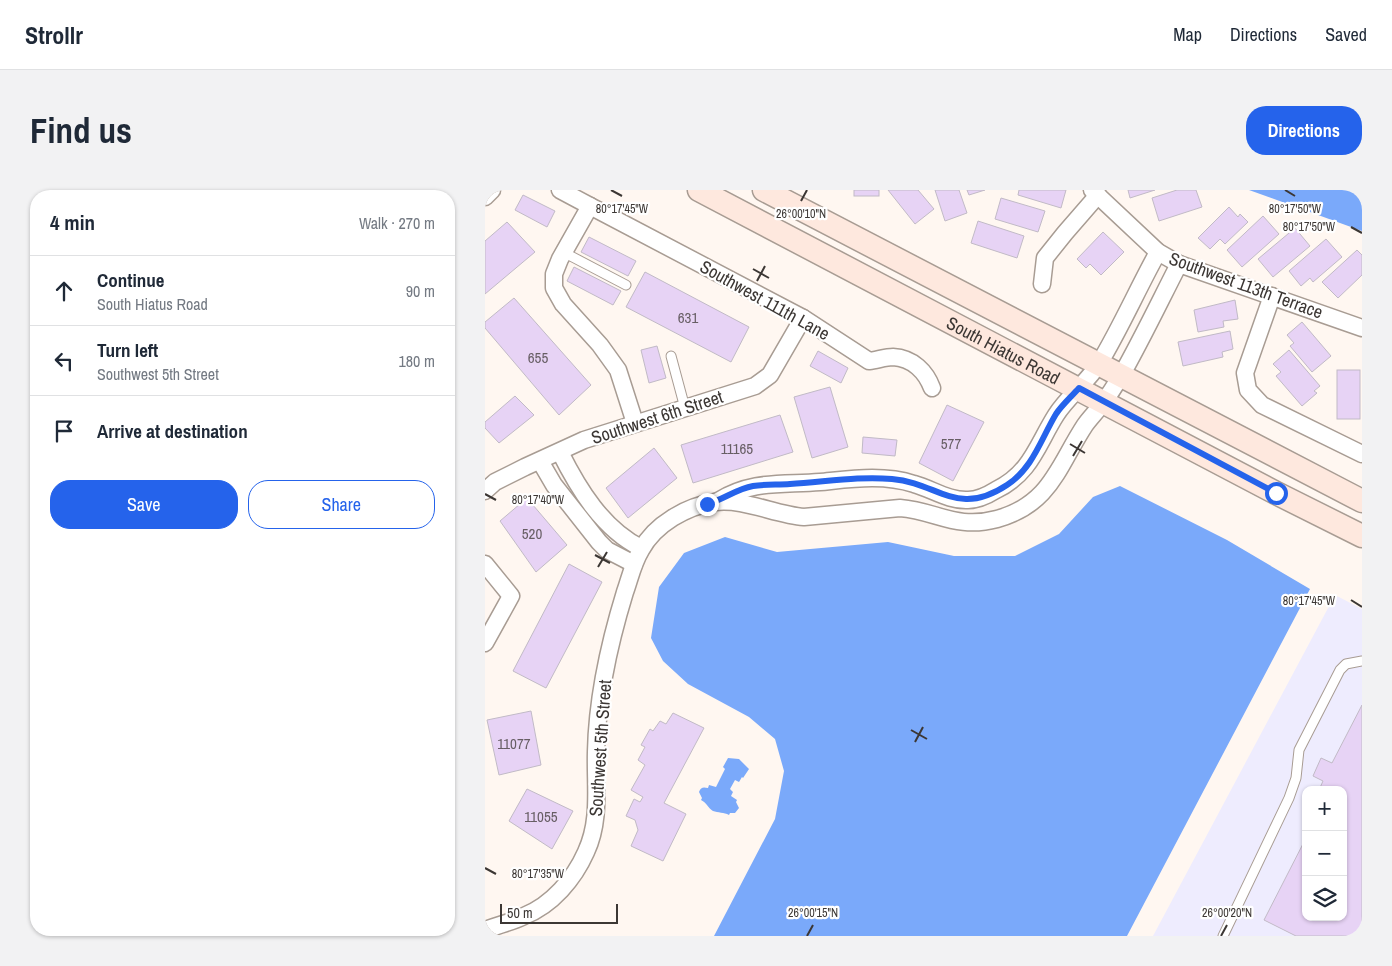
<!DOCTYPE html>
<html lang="en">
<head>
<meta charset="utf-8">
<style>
  body { margin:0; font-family:"Archivo Narrow",sans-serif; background:#f2f2f3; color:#1f2937 }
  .controls { position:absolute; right:15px; bottom:15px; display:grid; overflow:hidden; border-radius:10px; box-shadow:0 1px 4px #0004 }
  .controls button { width:45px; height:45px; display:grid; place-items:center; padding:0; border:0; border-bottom:1px solid #e0e1e3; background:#fff; color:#1f2937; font:25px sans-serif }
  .scale { position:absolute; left:15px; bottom:12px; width:118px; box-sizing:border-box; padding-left:5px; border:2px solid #3c3734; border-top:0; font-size:14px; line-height:18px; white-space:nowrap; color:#3c3734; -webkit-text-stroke:4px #fff; paint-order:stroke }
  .stop { position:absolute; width:15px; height:15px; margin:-11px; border:4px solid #2563eb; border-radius:50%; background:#fff }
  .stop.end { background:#2563eb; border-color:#fff; box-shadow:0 1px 5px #0008 }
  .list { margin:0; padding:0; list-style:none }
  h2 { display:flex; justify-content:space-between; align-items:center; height:65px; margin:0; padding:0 20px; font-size:21px }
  h2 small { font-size:16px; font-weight:400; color:#747a83 }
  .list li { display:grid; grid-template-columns:32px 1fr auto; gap:15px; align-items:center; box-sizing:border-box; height:70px; padding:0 20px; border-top:1px solid #e0e1e3 }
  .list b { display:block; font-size:19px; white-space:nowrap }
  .list p { margin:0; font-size:16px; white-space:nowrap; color:#747a83 }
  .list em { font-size:16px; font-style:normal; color:#747a83 }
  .actions { display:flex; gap:10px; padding:15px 20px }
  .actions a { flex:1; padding:11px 0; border:1px solid #2563eb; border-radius:20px; text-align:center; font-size:18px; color:#2563eb }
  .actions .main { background:#2563eb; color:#fff }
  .icon { flex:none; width:28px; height:28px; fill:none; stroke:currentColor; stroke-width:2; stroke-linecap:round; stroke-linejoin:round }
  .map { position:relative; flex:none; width:877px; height:746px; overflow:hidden; border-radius:20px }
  header { display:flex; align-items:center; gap:30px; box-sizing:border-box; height:70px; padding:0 25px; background:#fff; border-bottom:1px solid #e0e1e3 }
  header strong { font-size:24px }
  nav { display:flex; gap:28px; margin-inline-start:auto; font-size:18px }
  .intro { display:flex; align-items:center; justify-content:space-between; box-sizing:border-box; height:120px; padding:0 30px }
  h1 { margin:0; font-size:35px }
  .button { padding:12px 22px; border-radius:20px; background:#2563eb; color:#fff; font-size:18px; font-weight:700 }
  main { display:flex; gap:30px; padding:0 30px }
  aside { flex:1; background:#fff; border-radius:20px; box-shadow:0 1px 4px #0004 }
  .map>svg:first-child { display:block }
  .commercial { fill:#eeecfe; fill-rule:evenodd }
  .water { fill:#7aa9fa }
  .building { fill:#e7d3f5; stroke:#c1bac6 }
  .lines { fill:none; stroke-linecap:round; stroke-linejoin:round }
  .lane-casing { stroke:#a89c93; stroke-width:11 }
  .street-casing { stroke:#a89c93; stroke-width:19 }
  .secondary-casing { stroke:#a89c93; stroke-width:25 }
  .lane { stroke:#fff; stroke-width:9 }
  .street { stroke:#fff; stroke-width:16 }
  .secondary { stroke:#fee8de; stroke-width:22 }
  .route { stroke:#2563eb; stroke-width:6 }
  .ticks { fill:none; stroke:#3c3734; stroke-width:2 }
  .labels { text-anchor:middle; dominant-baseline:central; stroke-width:4.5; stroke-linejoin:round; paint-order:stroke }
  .number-label { font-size:15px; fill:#675e64 }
  .street-label { font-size:18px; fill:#3c3734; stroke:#fff }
  .ticks-label { font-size:12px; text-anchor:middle; fill:#3c3734; stroke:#fff; stroke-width:4.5; stroke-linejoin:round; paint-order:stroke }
</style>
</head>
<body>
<header>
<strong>Strollr</strong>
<nav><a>Map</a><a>Directions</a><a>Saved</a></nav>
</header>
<div class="intro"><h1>Find us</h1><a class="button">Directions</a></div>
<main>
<aside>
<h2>4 min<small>Walk · 270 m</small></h2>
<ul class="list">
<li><svg class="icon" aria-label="ahead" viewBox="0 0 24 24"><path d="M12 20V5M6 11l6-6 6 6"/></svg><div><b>Continue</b><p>South Hiatus Road</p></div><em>90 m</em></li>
<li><svg class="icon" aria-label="left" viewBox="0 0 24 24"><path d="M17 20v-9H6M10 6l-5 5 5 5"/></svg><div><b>Turn left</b><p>Southwest 5th Street</p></div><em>180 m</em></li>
<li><svg class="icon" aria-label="arrive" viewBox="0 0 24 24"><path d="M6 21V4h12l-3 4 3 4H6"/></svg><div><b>Arrive at destination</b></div></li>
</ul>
<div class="actions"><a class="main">Save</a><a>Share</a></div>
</aside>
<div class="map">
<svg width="877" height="746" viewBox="0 0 877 746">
  <rect width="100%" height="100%" fill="#fff7f1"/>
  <path class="commercial" d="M850 405 877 419V746H668ZM821 600H858V727H821Z"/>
  <g class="water">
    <path d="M764 0H877V41Z"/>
    <path d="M635 296 742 350 825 399 642 746H229L290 629 299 581 290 549 264 527 203 494 178 471 166 448 174 397 199 363 240 347 292 362 403 352 469 366H530L574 344 608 307Z"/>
    <path d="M243 568 254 569 264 579 258 588 257 587 254 592 250 590 245 599 248 602 246 606 252 610 251 612 254 618 250 623H245L244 625C239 622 233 623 228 621 223 618 222 613 216 610L217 608 214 602C216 597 218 597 223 598L224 595 231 597 240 579 238 577Z"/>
  </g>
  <g class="building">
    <rect x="369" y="0" width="25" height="6"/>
    <path d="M403 0H433L449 19 430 34Z"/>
    <path d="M450 0H474L482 23 460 31Z"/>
    <path d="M482 0H500L484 5Z"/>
    <path d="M534 0H581L576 18 533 5Z"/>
    <path d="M643 0H670L645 8Z"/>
    <path d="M692 0H711L717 17 674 31 667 8Z"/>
    <path d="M38 5 70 21 62 37 30 20Z"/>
    <path d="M516 8 560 21 553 42 510 29Z"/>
    <path d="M744 17 753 27 755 24 763 32 740 54 735 49 725 59 713 48Z"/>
    <path d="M778 26 794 44 757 77 742 60Z"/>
    <path d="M493 31 539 46 532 68 486 53Z"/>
    <path d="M22 32 50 62 0 104V51Z"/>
    <path d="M810 38 825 56 788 87 773 69Z"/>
    <path d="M618 42 639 62 616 85 605 74 601 78 592 69Z"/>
    <path d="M104 47 151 71 143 86 96 62Z"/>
    <path d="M841 49 857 67 828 92 825 88 816 96 804 81Z"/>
    <path d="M872 60 877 65V85L853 108 837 92Z"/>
    <path d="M89 77 136 101 128 115 82 91Z"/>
    <path d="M160 82 264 137 246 172 141 117Z"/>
    <path d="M29 108 106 195 74 225 0 138V132Z"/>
    <path d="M750 110 753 129 738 131 739 137 713 142 709 120Z"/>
    <path d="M817 132 846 166 827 182 805 156 809 153 802 145Z"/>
    <path d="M745 141 748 159 737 162 738 167 698 176 693 152Z"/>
    <path d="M172 156 181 188 164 193 156 160Z"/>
    <path d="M804 160 835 196 829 201 832 203 817 216 791 186 796 182 788 174Z"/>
    <path d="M333 161 363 178 356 193 325 176Z"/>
    <rect x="852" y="180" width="23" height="49"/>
    <path d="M345 197 363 257 327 268 309 207Z"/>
    <path d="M30 206 49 225 14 253 0 238V232Z"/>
    <path d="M462 215 499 232 468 291 434 273Z"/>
    <path d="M295 225 308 262 208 293 196 255Z"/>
    <path d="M378 247 412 250 410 266 377 263Z"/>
    <path d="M169 258 192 288 143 328 121 298Z"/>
    <path d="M42 308 82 355 51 382 15 331Z"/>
    <path d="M84 374 117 392 61 498 28 481Z"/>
    <path d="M877 515V746H811L779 730 821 648V727H858V600H834L838 591 828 586 836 568 847 573Z"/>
    <path d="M46 521 56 575 14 585 2 530Z"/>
    <path d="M188 523 219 538 179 613 201 624 178 671 146 656 153 640 150 630 141 626 149 609 155 612 158 607 146 600 160 575 153 570 160 557 156 555 165 539 168 541 175 531 181 534Z"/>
    <path d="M42 599 88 621 67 659 24 631Z"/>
  </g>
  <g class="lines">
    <defs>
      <g id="lane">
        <path d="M78 62 141 95"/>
        <path d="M186 166 200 218"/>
        <path d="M738 746 804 608 811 588 814 560 855 480 861 474 877 471"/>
      </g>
      <g id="street">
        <path d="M75 0 105 16 75 69 69 84V98L78 114 115 155 133 180 150 233"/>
        <path d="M607 0 673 62 694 74 877 138"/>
        <path d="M0 7 7 0"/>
        <path d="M105 16 318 128 384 171C392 170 401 167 408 167 428 168 441 182 447 198"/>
        <path d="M557 94 560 68 580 43 613 5"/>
        <path d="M787 106 760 183 763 200 777 215 877 264"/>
        <path d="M75 262C94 300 118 339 156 358"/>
        <path d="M55 271 69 295 114 352 122 360 149 374"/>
        <path d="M0 301 10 292 40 277 99 250 270 196 285 185 318 128"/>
        <path d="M233 311C267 290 296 295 335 292 366 289 398 284 429 294 447 299 464 311 483 310 492 310 503 305 511 300 546 283 552 255 571 225 583 206 603 192 615 172 636 137 653 98 673 62"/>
        <path d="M0 374 26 406 0 453"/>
        <path d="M0 740C13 735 27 732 39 726 67 715 89 689 101 662 116 630 110 596 111 562 112 508 124 454 140 402 145 388 148 373 156 360 170 334 202 316 230 312 258 308 291 325 319 327L415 318C452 321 471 340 512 329 566 314 573 276 600 235 605 228 612 221 617 214 624 206 630 195 636 186 657 149 675 111 694 74"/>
      </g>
      <g id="secondary">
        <path id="s1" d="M214 0 791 303 877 346"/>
        <path d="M279 0 877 311"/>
      </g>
    </defs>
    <use href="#lane" class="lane-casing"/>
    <use href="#street" class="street-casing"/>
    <use href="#secondary" class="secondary-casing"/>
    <use href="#lane" class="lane"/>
    <use href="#street" class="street"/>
    <use href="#secondary" class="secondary"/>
  </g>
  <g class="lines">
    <path class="route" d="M222 314C238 310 251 299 268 296 280 294 293 295 305 294 340 292 373 286 407 289 454 293 472 328 522 295 548 278 556 249 571 224 577 215 586 207 594 198L791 303"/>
  </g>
  <path class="ticks" d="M126 0 137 6M800 0 810 6M316 11 322 0M866 37 877 43M268 79 284 88M272 91 280 76M585 254 600 263M588 266 597 251M0 304 11 310M110 365 125 373M113 377 122 362M866 410 877 417M426 540 442 549M430 552 438 537M0 678 11 684M322 746 328 735M736 746 742 735"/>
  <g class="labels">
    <g class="number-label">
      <text x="203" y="127">631</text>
      <text x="53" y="167">655</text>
      <text x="466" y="253">577</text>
      <text x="252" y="258">11165</text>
      <text x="47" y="343">520</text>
      <text x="29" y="553">11077</text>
      <text x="56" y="626">11055</text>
    </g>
    <g class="street-label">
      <text transform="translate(761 95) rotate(20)">Southwest 113th Terrace</text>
      <text transform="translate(280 110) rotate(29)">Southwest 111th Lane</text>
      <text stroke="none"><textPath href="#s1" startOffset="344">South Hiatus Road</textPath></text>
      <text transform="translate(172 227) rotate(-18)">Southwest 6th Street</text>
      <text transform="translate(115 558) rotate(-86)">Southwest 5th Street</text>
    </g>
  </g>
  <g class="ticks-label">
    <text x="810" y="23">80°17'50"W</text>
    <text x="137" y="23">80°17'45"W</text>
    <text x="316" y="28">26°00'10"N</text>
    <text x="824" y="41">80°17'50"W</text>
    <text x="53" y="314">80°17'40"W</text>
    <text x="824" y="415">80°17'45"W</text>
    <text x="53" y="688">80°17'35"W</text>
    <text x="328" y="727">26°00'15"N</text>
    <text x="742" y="727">26°00'20"N</text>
  </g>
</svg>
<div class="controls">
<button>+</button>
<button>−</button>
<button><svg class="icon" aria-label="layers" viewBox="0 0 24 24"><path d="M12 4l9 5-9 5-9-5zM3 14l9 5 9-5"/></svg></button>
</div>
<div class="scale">50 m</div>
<div class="stop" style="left:791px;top:303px"></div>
<div class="stop end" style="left:222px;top:314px"></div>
</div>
</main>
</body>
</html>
